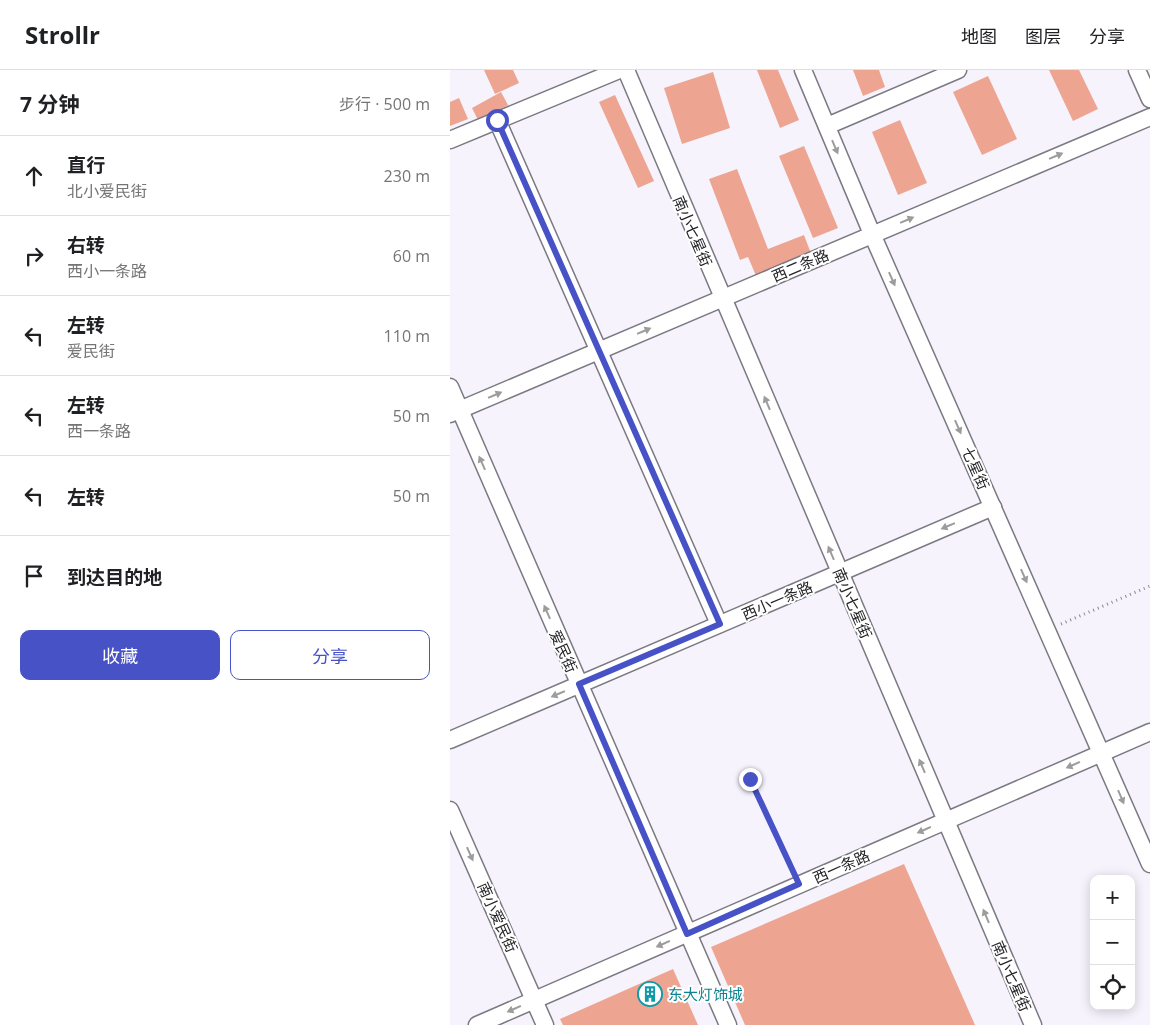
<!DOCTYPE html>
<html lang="zh">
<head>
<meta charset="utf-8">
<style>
  body { margin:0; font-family:"Open Sans","Noto Sans SC",sans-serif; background:#f2f2f2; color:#202124 }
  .controls { position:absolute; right:15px; bottom:15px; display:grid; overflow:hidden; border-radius:10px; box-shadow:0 2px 12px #0003 }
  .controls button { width:45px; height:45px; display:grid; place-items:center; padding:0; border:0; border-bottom:1px solid #e0e0e0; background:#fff; color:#202124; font:25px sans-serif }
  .stop { position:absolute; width:15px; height:15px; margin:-11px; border:4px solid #4752c7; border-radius:50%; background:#fff }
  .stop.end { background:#4752c7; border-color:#fff; box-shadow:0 1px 5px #0008 }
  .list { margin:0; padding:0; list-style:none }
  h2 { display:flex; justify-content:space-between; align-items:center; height:65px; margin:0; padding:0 20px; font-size:21px }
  h2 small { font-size:16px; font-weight:400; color:#757577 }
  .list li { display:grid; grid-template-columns:32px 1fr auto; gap:15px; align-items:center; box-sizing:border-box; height:80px; padding:0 20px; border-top:1px solid #e0e0e0 }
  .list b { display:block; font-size:19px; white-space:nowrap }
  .list p { margin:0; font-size:16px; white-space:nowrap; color:#757577 }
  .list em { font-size:16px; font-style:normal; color:#757577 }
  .actions { display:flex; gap:10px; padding:15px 20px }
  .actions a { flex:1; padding:11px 0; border:1px solid #4752c7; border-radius:10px; text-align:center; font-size:18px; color:#4752c7 }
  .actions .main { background:#4752c7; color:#fff }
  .icon { flex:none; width:28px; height:28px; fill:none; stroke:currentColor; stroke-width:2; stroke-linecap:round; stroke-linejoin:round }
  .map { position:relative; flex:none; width:700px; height:955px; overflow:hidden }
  header { display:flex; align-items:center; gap:30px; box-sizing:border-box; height:70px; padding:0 25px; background:#fff; border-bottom:1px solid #e0e0e0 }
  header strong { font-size:24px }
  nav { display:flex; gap:28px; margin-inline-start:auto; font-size:18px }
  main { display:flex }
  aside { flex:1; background:#fff }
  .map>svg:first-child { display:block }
  .building { fill:#eda592 }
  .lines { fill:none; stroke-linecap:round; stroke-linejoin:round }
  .minor-casing { stroke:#7b7981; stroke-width:19 }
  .path { stroke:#8a888f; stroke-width:3; stroke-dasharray:1 4; stroke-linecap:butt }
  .minor { stroke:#fff; stroke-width:16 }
  .oneway { fill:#9c9c9d }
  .route { stroke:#4752c7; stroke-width:6 }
  .labels { text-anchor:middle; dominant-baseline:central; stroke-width:4; stroke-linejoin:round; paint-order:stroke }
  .street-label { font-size:15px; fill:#242326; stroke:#fff }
  .culture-label { font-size:15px; fill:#0d838f; stroke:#fff; text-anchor:start }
</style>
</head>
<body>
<header>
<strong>Strollr</strong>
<nav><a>地图</a><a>图层</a><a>分享</a></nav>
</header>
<main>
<aside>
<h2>7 分钟<small>步行 · 500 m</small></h2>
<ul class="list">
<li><svg class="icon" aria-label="ahead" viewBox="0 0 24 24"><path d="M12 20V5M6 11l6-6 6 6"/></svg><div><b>直行</b><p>北小爱民街</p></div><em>230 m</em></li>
<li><svg class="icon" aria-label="right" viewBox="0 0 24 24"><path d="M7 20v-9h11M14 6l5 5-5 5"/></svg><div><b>右转</b><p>西小一条路</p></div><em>60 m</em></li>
<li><svg class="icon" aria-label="left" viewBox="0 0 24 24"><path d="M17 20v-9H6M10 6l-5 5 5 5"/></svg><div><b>左转</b><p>爱民街</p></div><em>110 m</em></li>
<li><svg class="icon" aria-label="left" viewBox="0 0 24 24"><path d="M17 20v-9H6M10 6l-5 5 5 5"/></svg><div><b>左转</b><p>西一条路</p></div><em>50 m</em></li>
<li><svg class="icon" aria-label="left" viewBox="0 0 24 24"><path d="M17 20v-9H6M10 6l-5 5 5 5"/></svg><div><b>左转</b></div><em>50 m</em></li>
<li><svg class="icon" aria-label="arrive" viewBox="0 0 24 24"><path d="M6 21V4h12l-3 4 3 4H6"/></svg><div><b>到达目的地</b></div></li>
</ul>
<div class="actions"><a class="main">收藏</a><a>分享</a></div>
</aside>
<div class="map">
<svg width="700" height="955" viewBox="0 0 700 955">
  <rect width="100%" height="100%" fill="#f6f3fd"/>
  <g class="building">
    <path d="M34 0H63L69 13 45 24Z"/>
    <path d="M307 0H328L349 50 330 58Z"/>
    <path d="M403 0H429L435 17 413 26Z"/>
    <path d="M599 0H629L648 39 623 51Z"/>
    <path d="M263 2 280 58 232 74 214 18Z"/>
    <path d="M538 6 567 69 532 85 503 22Z"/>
    <path d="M51 22 58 35 28 50 22 38Z"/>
    <path d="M165 25 204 111 188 118 149 32Z"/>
    <path d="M9 28 18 49 0 56V32Z"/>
    <path d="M450 50 477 113 448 125 422 62Z"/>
    <path d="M354 76 388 158 363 168 329 86Z"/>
    <path d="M287 99 318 179 354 165 362 186 307 208 298 187 290 190 259 109Z"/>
    <path d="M454 794 525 955H295L261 877Z"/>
    <path d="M223 899 248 955H113L110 949Z"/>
  </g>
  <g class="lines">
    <defs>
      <g id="minor">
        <path d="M176 0 583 955"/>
        <path d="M353 0 422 164 700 794"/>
        <path d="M687 0 700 29"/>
        <path d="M47 50 269 554"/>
        <path d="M377 56 508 0"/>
        <path d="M0 70 169 0"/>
        <path d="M0 317 278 955"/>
        <path d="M0 344 700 47"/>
        <path d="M0 670 543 437"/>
        <path d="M0 740 95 955"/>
        <path d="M27 955 700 662"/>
      </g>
    </defs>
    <use href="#minor" class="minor-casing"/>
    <g class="path">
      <path d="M611 554 700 516"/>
      <path d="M300 709 343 800"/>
    </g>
    <use href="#minor" class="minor"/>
  </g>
  <defs><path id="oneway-solid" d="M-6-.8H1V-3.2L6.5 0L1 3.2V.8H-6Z" transform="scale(1.25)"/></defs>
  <g class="oneway">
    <use href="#oneway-solid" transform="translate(385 77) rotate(67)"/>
    <use href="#oneway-solid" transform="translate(606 86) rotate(-23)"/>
    <use href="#oneway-solid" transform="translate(457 150) rotate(-23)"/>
    <use href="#oneway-solid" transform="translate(442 209) rotate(66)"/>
    <use href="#oneway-solid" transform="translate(194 261) rotate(-23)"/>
    <use href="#oneway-solid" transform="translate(45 325) rotate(-23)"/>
    <use href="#oneway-solid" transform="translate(317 333) rotate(-113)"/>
    <use href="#oneway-solid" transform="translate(508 357) rotate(66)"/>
    <use href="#oneway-solid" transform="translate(32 393) rotate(-114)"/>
    <use href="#oneway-solid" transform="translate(498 456) rotate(157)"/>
    <use href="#oneway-solid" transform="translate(381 483) rotate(-113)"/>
    <use href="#oneway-solid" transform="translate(574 506) rotate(66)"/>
    <use href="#oneway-solid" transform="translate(97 542) rotate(-114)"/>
    <use href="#oneway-solid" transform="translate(108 624) rotate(157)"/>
    <use href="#oneway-solid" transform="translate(623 695) rotate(156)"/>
    <use href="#oneway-solid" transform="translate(472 696) rotate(-113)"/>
    <use href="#oneway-solid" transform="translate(671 727) rotate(67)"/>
    <use href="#oneway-solid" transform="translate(474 760) rotate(156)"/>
    <use href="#oneway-solid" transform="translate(20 784) rotate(66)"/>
    <use href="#oneway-solid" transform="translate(536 846) rotate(-113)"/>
    <use href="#oneway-solid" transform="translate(213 874) rotate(156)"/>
    <use href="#oneway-solid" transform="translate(64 939) rotate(156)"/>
  </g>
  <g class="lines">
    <path class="route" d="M47 50 270 554 129 614 237 864 349 814 300 709"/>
  </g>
  <defs>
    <symbol id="building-ring" viewBox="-11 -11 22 22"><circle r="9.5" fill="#fff" stroke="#0f9aa8" stroke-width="1.5"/><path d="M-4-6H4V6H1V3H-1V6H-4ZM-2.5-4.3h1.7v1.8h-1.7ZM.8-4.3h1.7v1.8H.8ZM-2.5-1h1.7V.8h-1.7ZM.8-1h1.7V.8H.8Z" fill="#0f9aa8"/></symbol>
  </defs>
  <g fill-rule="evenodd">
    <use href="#building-ring" x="186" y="910" width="28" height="28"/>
  </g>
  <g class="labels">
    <g class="street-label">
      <text transform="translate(243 161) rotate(67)">南小七星街</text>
      <text transform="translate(350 195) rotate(-23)">西二条路</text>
      <text transform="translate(526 398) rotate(66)">七星街</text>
      <text transform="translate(327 530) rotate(-23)">西小一条路</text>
      <text transform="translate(403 533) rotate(67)">南小七星街</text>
      <text transform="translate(114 581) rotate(66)">爱民街</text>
      <text transform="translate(391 796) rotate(-24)">西一条路</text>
      <text transform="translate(48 847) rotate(66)">南小爱民街</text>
      <text transform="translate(562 906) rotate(67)">南小七星街</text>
    </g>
    <g class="culture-label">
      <text x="218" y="924">东大灯饰城</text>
    </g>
  </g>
</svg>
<div class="controls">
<button>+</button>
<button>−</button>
<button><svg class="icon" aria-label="locate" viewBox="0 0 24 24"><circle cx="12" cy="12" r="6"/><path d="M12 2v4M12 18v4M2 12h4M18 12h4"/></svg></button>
</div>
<div class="stop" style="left:47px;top:50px"></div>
<div class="stop end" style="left:300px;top:709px"></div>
</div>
</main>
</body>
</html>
